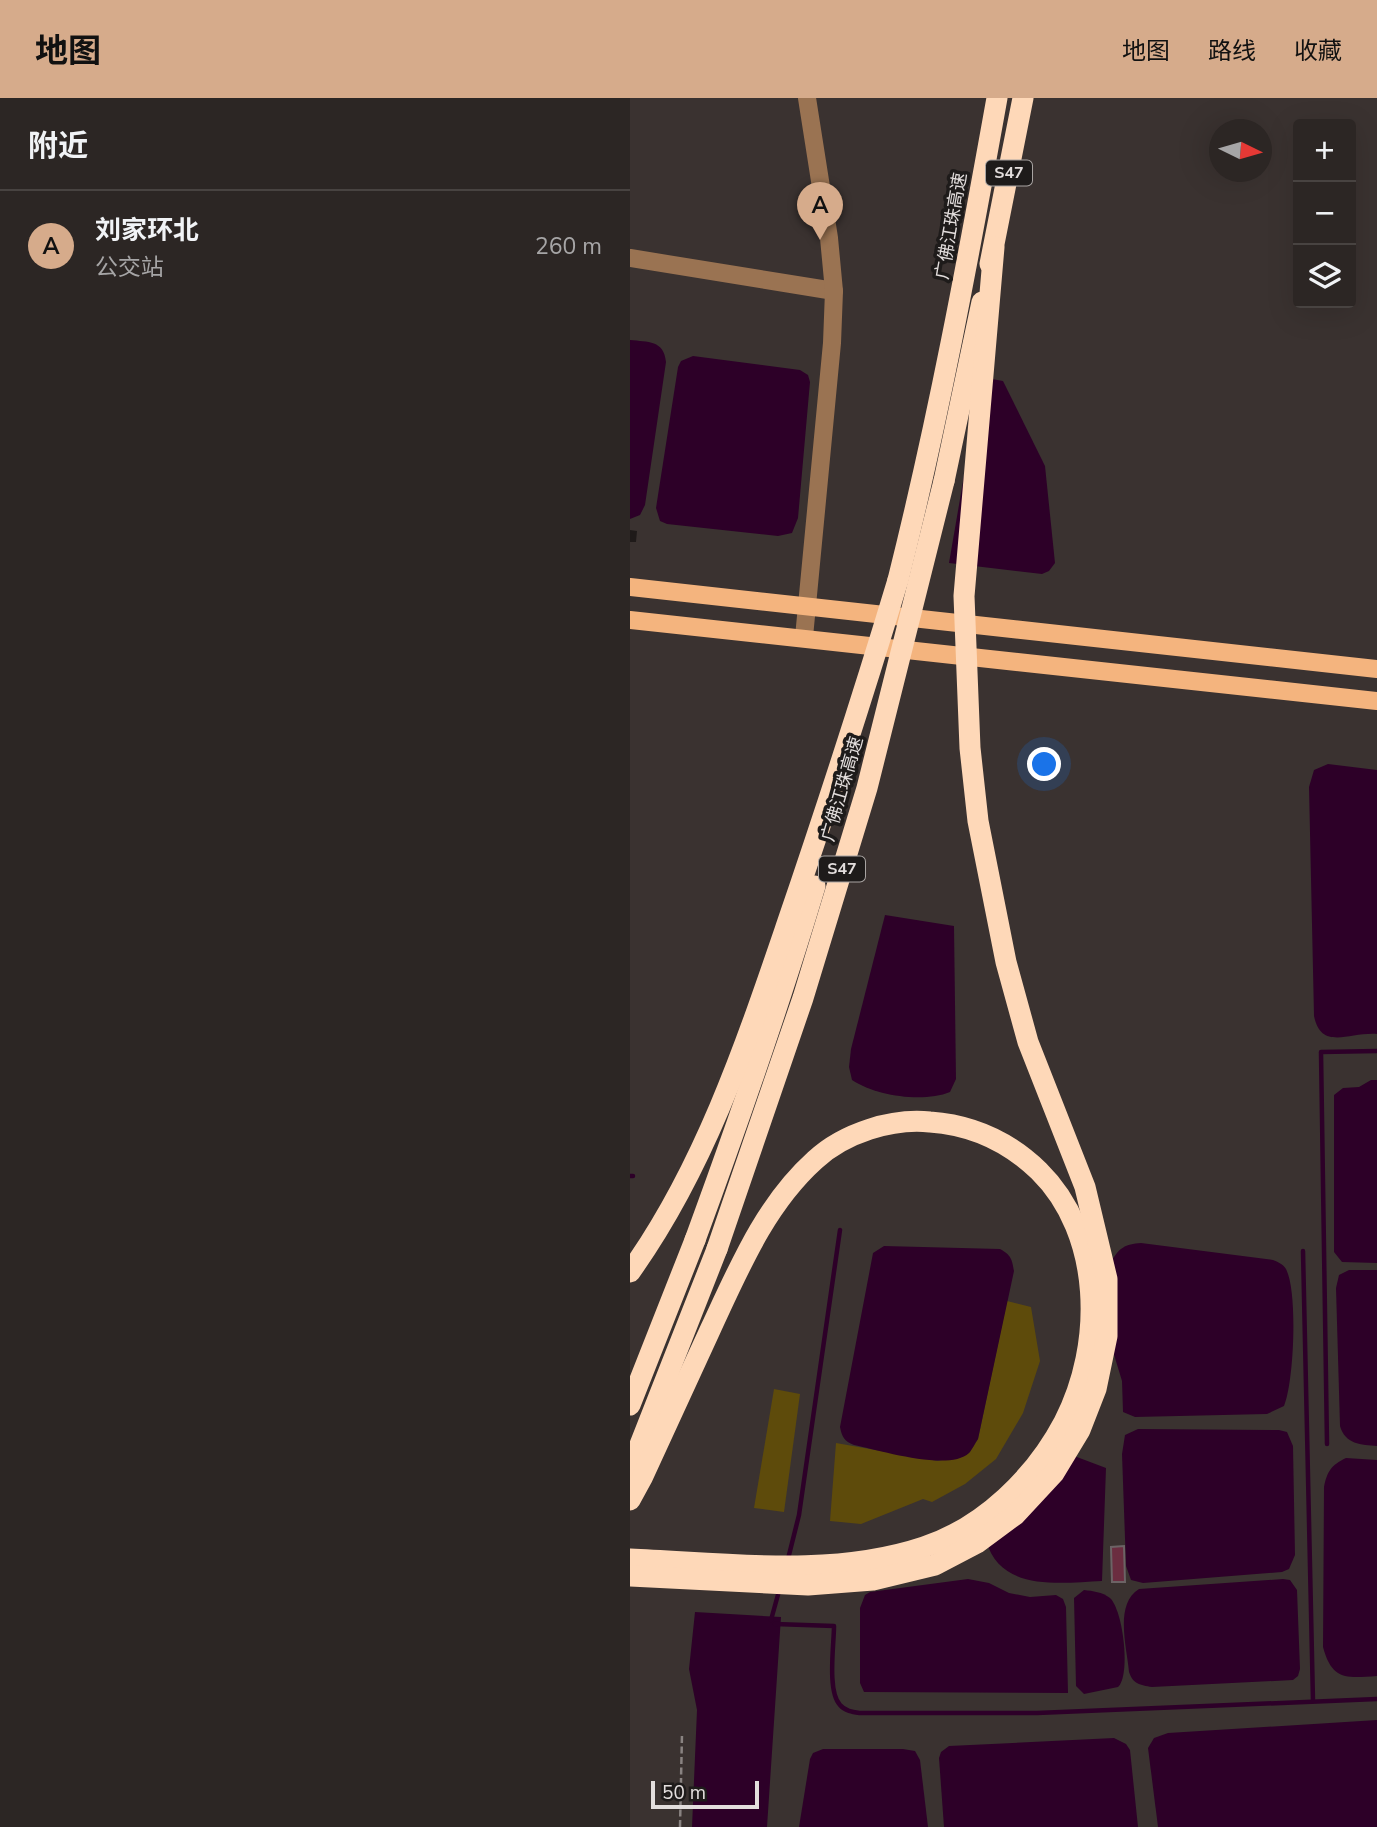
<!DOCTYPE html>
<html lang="zh">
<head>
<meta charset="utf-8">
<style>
  body { margin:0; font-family:"Nunito Sans","Noto Sans SC",sans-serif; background:#383231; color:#f1f3f6 }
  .controls { position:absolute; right:21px; top:21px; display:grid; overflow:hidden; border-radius:7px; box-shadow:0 7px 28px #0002 }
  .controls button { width:63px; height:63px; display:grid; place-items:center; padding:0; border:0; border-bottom:2px solid #484341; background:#2c2624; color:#f1f3f6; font:35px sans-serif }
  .compass { position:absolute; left:579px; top:21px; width:63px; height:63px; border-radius:50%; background:#2c2624; box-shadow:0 7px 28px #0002; rotate:95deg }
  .scale { position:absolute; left:21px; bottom:18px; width:108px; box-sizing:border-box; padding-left:7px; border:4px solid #e3dedd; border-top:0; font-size:19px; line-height:24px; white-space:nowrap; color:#e3dedd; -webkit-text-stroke:5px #1e1b1a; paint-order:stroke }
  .you { position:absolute; left:415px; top:667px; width:24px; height:24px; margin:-18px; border:5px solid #fff; border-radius:50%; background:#1a73e8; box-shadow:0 0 0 10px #1a73e833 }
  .badge { display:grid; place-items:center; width:46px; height:46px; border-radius:50%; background:#d6ab8b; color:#111; font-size:23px; font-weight:700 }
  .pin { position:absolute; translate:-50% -58px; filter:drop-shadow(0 2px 4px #0008) }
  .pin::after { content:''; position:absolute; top:37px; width:24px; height:21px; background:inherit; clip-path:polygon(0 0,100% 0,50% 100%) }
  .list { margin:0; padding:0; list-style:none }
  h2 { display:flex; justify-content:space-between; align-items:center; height:91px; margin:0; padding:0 28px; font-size:30px }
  h2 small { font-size:23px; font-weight:400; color:#a6a5a6 }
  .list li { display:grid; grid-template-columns:46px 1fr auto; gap:21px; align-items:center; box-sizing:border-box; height:112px; padding:0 28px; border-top:2px solid #484341 }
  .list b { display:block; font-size:26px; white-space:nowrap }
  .list p { margin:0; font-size:23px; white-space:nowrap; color:#a6a5a6 }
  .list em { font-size:23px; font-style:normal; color:#a6a5a6 }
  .icon { flex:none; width:38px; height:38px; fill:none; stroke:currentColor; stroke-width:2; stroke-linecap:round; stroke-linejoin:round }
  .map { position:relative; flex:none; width:747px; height:1729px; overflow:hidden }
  header { display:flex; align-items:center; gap:42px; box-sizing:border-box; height:98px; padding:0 35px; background:#d6ab8b; color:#111 }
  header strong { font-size:33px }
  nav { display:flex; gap:38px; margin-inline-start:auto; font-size:24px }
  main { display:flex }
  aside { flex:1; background:#2c2624 }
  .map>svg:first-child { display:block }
  .green { fill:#5e4b0b }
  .water { fill:#2d0028 }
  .shadow { fill:#0007 }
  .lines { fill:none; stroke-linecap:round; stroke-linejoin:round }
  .stream { stroke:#2d0028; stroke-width:4.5 }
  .building { fill:#6b2d40; stroke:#6c6365; stroke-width:2 }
  .path { stroke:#898381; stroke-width:2.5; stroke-dasharray:7 3.5; stroke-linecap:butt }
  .minor { stroke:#9a7352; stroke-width:18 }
  .major { stroke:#f4b47e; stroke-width:18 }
  .highway { stroke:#fed8b8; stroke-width:21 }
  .highway-bridge { stroke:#fed8b8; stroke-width:21 }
  .labels { text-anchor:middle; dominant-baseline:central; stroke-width:7; stroke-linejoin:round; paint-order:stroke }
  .shield { fill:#1e1b1a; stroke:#a8a4a2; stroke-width:2 }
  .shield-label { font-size:16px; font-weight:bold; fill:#e3dedd }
  .street-label { font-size:18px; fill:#e3dedd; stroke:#1e1b1a }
</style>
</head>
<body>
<header>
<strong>地图</strong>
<nav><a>地图</a><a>路线</a><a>收藏</a></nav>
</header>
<main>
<aside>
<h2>附近<small></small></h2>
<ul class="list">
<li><span class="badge">A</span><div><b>刘家环北</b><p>公交站</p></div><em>260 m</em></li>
</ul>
</aside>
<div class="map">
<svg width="747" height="1729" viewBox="0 0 747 1729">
  <rect width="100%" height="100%" fill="#3a3230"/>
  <g class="green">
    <path d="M377 1203 401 1209 410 1263 393 1315 366 1361 335 1386 302 1404 293 1401 231 1426 200 1423 206 1345 308 1363 339 1355 348 1341Z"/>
    <path d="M144 1291 170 1296 154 1414 124 1410Z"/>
  </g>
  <g class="water">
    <path d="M0 242C18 244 34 242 36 264L15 407 10 417 0 421Z"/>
    <path d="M63 258 170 272 178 277 180 284 168 420 162 435 148 438 37 426 30 423 26 410 48 269 51 263Z"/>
    <path d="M351 279 373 283 415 368 425 465 419 473 412 476 319 465Z"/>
    <path d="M698 666 747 672V936C719 934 691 953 684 918L679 689 684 672Z"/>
    <path d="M255 817 324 828 326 981 320 994C293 1005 246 998 222 982L219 969 221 951Z"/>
    <path d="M741 982H747V1165L712 1164 704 1154V997L713 990 729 989Z"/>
    <path d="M511 1145 643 1162C648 1164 653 1166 656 1171 668 1194 664 1284 654 1308L637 1316 505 1319 493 1314 492 1283 482 1250 481 1164C489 1150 495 1146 511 1145Z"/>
    <path d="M254 1148 370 1151C381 1157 382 1161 384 1173L348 1341C345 1345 342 1352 339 1355 319 1374 249 1352 224 1347 214 1343 212 1339 210 1329L243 1155Z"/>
    <path d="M719 1172H747V1348C731 1347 715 1346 710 1328L706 1190 709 1177Z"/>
    <path d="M508 1331 649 1332 657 1334 663 1348 665 1457 659 1471 652 1474 513 1485 501 1482 496 1468 492 1356 495 1337Z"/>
    <path d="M431 1353 476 1370 472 1483C429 1485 370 1494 356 1442Z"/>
    <path d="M716 1360 747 1362V1578C717 1580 702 1583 693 1549L694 1389C697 1374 701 1367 716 1360Z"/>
    <path d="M338 1481 359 1485 379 1495 400 1499 426 1497 433 1501 436 1509 438 1595 234 1594 230 1585V1510L235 1497 240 1494Z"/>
    <path d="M653 1481 660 1482 667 1492 670 1571 668 1578 663 1582 522 1589C510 1587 503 1586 499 1574 497 1550 484 1506 509 1491Z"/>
    <path d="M454 1492C463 1493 472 1494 480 1500 493 1512 501 1577 488 1589L454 1596 446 1588 444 1500Z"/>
    <path d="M65 1514 151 1519 137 1729H62L67 1612 59 1571Z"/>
    <path d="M747 1622V1729H528L518 1650 524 1640 538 1635Z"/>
    <path d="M484 1640 496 1646 500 1652 508 1729H314L309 1660 311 1654 319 1648Z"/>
    <path d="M193 1651H273L285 1653 290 1662 298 1729H169L180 1661 183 1655Z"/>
  </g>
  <g class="shadow">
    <path d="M0 432 7 433 6 444H0Z"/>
    <path d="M493 1450 496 1484H485L483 1483Z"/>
  </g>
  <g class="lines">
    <g class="stream">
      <path d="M0 1078H3"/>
      <path d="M673 1153 683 1603"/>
      <path d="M697 1346 691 954 747 953"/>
      <path d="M158 1461 169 1417 210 1132"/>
      <path d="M141 1522 149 1493"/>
      <path d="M145 1526 204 1528C204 1547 197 1593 210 1607 215 1613 223 1614 230 1615H407L747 1601"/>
    </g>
  </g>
  <path class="building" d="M494 1448 495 1484H482L481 1449Z"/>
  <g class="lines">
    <path class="path" d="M50 1729 52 1636"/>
    <g class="minor">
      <path d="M0 160 204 193"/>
      <path d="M174 539 202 245 204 193 199 140 177 0"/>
    </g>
    <g class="major">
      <path d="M0 489 747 571"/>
      <path d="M0 522 747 603"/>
    </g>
    <g class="highway">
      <path d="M360 166 393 0"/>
      <path d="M314 383 352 204"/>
      <path d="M268 482C308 323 338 162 367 0"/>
      <path d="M0 1307 65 1142"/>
      <path d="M0 1372 87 1151"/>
      <path d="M0 1402 12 1380C35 1330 58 1280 81 1230 109 1170 135 1107 185 1062 214 1035 262 1020 300 1024 343 1027 378 1043 409 1073 473 1136 474 1247 434 1324 405 1379 354 1429 294 1449 201 1480 96 1465 0 1461"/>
    </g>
    <g class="highway-bridge">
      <path d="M65 1142C108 1025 149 908 185 788"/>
      <path d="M87 1151 173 900 237 690 314 383"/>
      <path d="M0 1174C74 1071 116 946 157 826 196 712 233 598 268 482"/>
      <path d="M0 1478 178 1487 243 1482 305 1467 347 1445 385 1417 424 1375 450 1332 466 1291 477 1238V1181L455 1089 398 944 376 864 348 723 340 650 334 498 364 149"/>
    </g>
  </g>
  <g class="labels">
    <g class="shield">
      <rect x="356" y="62.5" width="46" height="25" rx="5"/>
      <rect x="189" y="758.5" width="46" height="25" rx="5"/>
    </g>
    <g class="shield-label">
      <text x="379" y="75">S47</text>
      <text x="212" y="771">S47</text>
    </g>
    <g class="street-label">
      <text transform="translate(321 128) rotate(-80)">广佛江珠高速</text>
      <text transform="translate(212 691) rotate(-74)">广佛江珠高速</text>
    </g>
  </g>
</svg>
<div class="controls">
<button>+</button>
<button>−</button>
<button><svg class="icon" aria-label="layers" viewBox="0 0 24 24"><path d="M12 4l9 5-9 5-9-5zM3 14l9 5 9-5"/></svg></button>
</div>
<svg class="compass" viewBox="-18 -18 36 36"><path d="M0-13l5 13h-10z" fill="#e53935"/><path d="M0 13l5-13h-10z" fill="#a6a5a6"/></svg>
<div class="scale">50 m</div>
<div class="you"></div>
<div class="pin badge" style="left:190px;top:142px">A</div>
</div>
</main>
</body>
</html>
